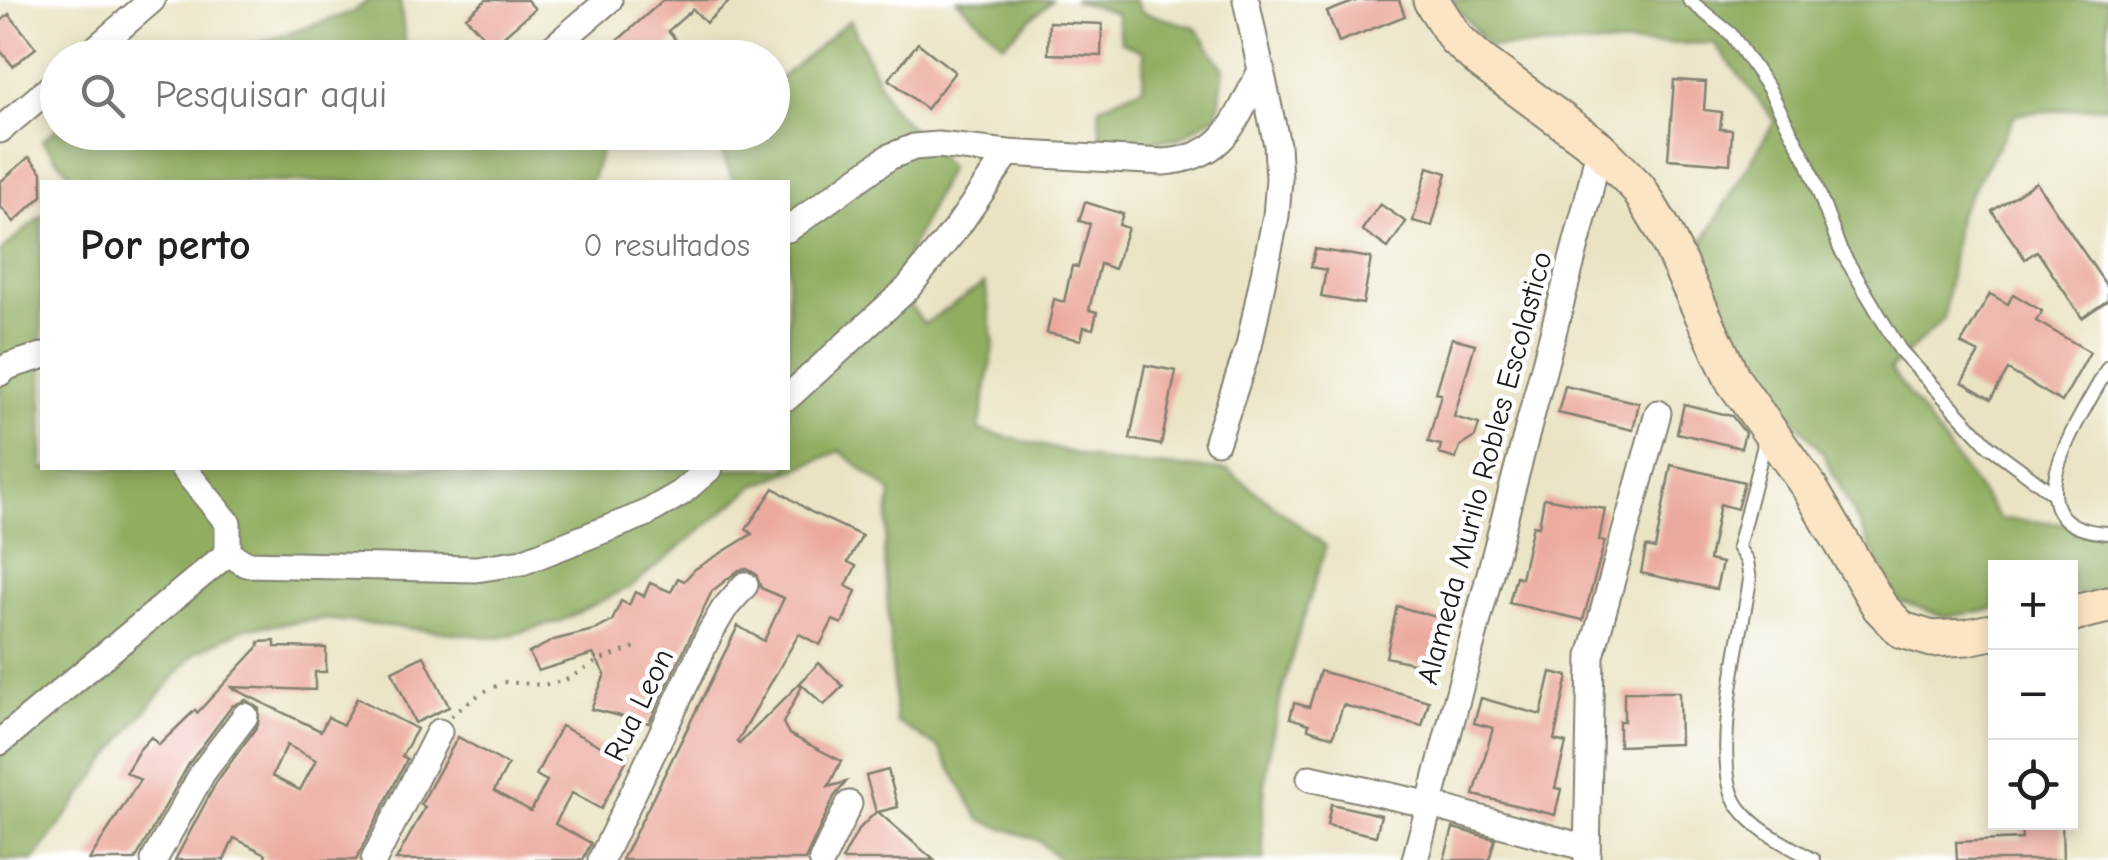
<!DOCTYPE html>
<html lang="pt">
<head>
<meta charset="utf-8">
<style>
  body { margin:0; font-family:"Comic Neue",sans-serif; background:#f2f2f2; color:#202124 }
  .controls { position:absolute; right:30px; bottom:30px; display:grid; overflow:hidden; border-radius:0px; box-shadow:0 5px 15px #0003 }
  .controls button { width:90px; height:90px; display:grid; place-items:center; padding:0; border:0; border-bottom:2px solid #e0e0e0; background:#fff; color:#202124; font:50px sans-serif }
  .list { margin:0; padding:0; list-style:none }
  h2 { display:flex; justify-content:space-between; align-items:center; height:130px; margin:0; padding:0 40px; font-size:42px }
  h2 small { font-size:32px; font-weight:400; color:#757577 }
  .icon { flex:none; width:55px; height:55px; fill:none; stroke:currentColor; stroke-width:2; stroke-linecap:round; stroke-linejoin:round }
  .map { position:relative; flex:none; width:2108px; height:860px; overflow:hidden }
  .search { position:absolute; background:#fff; box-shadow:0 5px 15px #0003; left:40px; top:40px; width:750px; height:110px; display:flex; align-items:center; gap:25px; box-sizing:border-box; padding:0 35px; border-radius:55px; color:#757577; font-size:38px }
  .panel { position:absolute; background:#fff; box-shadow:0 5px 15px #0003; left:40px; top:180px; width:750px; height:290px; border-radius:0px }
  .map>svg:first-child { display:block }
  .forest { fill:#90ad60; stroke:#56643e; stroke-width:2.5 }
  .building { fill:#eba99d; fill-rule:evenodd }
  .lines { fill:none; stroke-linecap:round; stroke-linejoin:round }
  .lane-casing { stroke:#828070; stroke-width:16 }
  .street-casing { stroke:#828070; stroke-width:29 }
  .secondary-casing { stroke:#828070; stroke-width:39 }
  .path { stroke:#828070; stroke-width:4; stroke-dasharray:2.5 8; stroke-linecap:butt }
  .lane { stroke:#fff; stroke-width:12 }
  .street { stroke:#fff; stroke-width:25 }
  .secondary { stroke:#fce5c4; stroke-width:35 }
  .labels { text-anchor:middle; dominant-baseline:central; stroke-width:9; stroke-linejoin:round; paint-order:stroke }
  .street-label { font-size:30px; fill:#1c1c1c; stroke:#fff }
</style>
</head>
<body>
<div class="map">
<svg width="2108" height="860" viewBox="0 0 2108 860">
  <rect width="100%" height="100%" fill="#fff"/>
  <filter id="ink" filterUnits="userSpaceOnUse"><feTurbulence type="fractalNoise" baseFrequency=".01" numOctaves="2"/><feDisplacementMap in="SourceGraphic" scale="20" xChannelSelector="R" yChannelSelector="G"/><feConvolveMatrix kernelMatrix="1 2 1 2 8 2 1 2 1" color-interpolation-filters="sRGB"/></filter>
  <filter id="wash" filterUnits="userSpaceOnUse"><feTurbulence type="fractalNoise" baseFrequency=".0048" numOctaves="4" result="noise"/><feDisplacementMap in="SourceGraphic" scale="40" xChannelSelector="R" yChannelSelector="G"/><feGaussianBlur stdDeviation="2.25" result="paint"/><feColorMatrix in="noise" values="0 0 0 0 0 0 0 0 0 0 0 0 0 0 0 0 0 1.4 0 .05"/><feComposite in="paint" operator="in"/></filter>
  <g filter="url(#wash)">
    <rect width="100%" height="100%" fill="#e9e3c3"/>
    <g class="forest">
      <path d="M369 0H400L407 57H146L156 50 225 54 353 12Z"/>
      <path d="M957 0H1052L1003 44Z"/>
      <path d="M1073 0H1135L1141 12 1195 27 1224 69 1218 114 1180 138 1101 147 1099 107 1143 87 1144 52 1121 41 1116 13Z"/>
      <path d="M1451 0H2108V106L2016 114 1958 215 1944 319 1890 369 2000 519 2108 526V589L2071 595 2070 568H1996L1995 609 1946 617 1897 600 1823 453 1734 348 1699 248 1775 121 1714 43 1489 47Z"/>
      <path d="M850 20 890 106 949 167 894 284 924 324 985 283 994 344 979 430 1108 462 1228 470 1326 546C1296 644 1254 756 1264 860H1060L1038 840 980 820 939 748 896 722 884 553 891 492 840 451 755 486 632 586 561 621 499 638 323 619 246 628 195 653 132 727 34 860H0V252L42 215V468H788V182H734L716 138 722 133 772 132 773 84Z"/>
      <path d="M57 128 58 132H594L603 143 591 182H77L42 141Z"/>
    </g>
    <g id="blocks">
      <g class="building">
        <path d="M486 0H527L535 9 492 46 466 17Z"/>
        <path d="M663 0H731L706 23 693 9 668 31 675 39 654 58H598Z"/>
        <path d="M1358 0H1399L1405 16 1339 42 1327 12Z"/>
        <path d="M9 14 36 48 13 66 0 50V22Z"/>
        <path d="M1049 22 1102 24 1101 56 1048 54Z"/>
        <path d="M918 43 955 72 926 109 889 79Z"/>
        <path d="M1674 80 1706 82 1704 110 1722 112 1720 129 1732 130 1730 164 1668 159Z"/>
        <path d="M29 157 42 172V196L14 222 0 206V182Z"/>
        <path d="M1428 167 1447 173 1432 226 1413 221Z"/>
        <path d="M2036 182 2108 288V300L2082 318 2037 251 2025 259 1992 211Z"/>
        <path d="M1085 202 1123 214 1119 225 1128 228 1114 269 1100 264 1089 310 1097 312 1093 329 1084 327 1081 340 1047 333 1054 299 1064 302 1072 266 1078 267 1090 224 1079 221Z"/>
        <path d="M1380 204 1406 222 1388 248 1362 230Z"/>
        <path d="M1315 249 1371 258 1363 304 1321 297 1326 270 1311 267Z"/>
        <path d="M1990 294 2008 304 2013 294 2042 311 2036 321 2090 352 2062 402 2008 370 1991 399 1962 382 1979 353 1961 344Z"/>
        <path d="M1452 338 1475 344 1454 417 1479 424 1475 437 1460 446 1456 459 1439 454 1441 445 1428 442 1441 394 1436 393Z"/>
        <path d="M1145 365 1176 371 1161 445 1130 439Z"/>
        <path d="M1565 386 1639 403 1633 430 1558 413Z"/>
        <path d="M1684 404 1732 416 1745 433 1741 448 1677 433Z"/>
        <path d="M1671 465 1744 482 1737 509 1720 504 1709 560 1722 563 1716 589 1641 573 1646 547 1655 549Z"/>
        <path d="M774 488 811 512 862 536 848 562 856 566 846 586 856 591 842 624 833 620 820 645 799 634 737 742 739 744 799 684 802 686 783 723 789 734 841 761 828 787 846 782 834 797 805 860H622L738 626 764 641 784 598 761 588 756 574 747 569 739 570 712 591 649 723 591 709 605 674 593 654 538 671 529 653 554 640 597 629 612 621 621 601 629 605 635 592 644 596 650 583 671 592 678 578 684 581 695 569 752 534 746 529Z"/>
        <path d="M1544 498 1605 509 1599 540 1605 541 1583 620 1509 603 1516 576 1521 578 1533 525 1539 526Z"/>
        <path d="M1397 606 1447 620 1441 639 1437 638 1430 667 1386 657Z"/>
        <path d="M275 641V647L326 648V672H315V690L230 687 321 731 328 717 343 725 357 698 417 729 402 756 407 759 356 860H263L266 854 234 838 224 860H175L217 781 258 725 259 709 246 700 232 706 190 762 135 860H89L140 780 126 772 139 750 151 737 159 745 195 710 197 713 259 646V642ZM287 745 316 760 300 790 272 776Z"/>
        <path d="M424 656 449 707 415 723 392 671Z"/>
        <path d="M819 663 843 686 824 705 800 683Z"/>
        <path d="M1320 671 1429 701 1422 726 1343 705 1333 737 1308 729 1309 724 1290 718 1294 703 1309 707Z"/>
        <path d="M1551 672 1568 676 1554 740 1566 743 1555 788 1561 789 1555 815 1474 795 1493 728 1474 723 1481 698 1541 715Z"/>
        <path d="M1624 692H1679L1680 744 1619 746V721H1624Z"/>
        <path d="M561 726 627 759 601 809 572 793 555 824 591 843 583 860H396L425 807 421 804 458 737 508 765 494 791 531 811 547 781 536 775Z"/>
        <path d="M888 770 898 807 878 812 934 860H842L858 830 876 812 866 776Z"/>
        <path d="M1331 804 1381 815 1376 836 1327 825Z"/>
        <path d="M2021 822H2062L2063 860H1957L1956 842 2022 839Z"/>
        <path d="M1453 828 1495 839 1489 860H1444Z"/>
      </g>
    </g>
  </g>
  <g filter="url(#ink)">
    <use href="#blocks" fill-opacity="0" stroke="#828070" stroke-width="2.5"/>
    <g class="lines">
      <defs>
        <g id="lane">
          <path d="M1689 0 1731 34 1769 89 1808 164 1840 249 1900 350 1989 446 2051 492"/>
          <path d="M2108 367C2083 416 2000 527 2108 533"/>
          <path d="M1766 437 1738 547 1747 561 1750 580C1742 632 1708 765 1739 807 1757 832 1788 845 1814 860"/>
        </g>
        <g id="street">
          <path d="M548 52 609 0"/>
          <path d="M85 58 152 0"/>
          <path d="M0 130 58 81"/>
          <path d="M788 229 889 157 914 147 938 145 1008 153 1164 162C1228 157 1235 119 1262 69"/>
          <path d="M0 373 9 366 42 356"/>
          <path d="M788 397 907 289 958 226 1008 153"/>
          <path d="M1217 441 1249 346 1276 216 1279 179 1277 145 1246 0"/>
          <path d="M183 468 228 523V553L246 564 476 569 522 562 645 514 681 493 710 468"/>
          <path d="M0 742 228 553"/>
          <path d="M1310 778 1431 805 1587 848"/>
          <path d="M154 860 203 772 245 716"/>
          <path d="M374 860 439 732"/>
          <path d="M601 860 710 633 724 609 745 585"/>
          <path d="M822 860 849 804"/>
          <path d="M1415 860 1587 203 1599 148"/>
          <path d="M1587 860 1591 656 1658 413"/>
        </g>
        <g id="secondary">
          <path d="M1431 0 1456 39 1482 62 1599 148 1638 188 1663 229 1733 380 1809 487 1880 607 1902 630 1932 639 1967 637 1996 631"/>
          <path d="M2070 614 2108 605"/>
        </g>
      </defs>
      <use href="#lane" class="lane-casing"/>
      <use href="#street" class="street-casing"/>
      <use href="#secondary" class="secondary-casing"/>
      <path class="path" d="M451 716 481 693 505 682 543 685 564 681 598 661 641 645"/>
      <use href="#lane" class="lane"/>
      <use href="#street" class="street"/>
      <use href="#secondary" class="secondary"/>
    </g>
  </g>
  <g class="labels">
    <g class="street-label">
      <text transform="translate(1485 468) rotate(-75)">Alameda Murilo Robles Escolastico</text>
      <text transform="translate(639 705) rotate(-64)">Rua Leon</text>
    </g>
  </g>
</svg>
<div class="controls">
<button>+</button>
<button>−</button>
<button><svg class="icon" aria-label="locate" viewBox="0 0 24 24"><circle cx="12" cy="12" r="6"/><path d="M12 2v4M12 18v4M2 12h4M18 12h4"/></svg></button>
</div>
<div class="search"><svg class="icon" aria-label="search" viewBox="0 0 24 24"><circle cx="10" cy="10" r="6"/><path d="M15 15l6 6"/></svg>Pesquisar aqui</div>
<section class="panel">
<h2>Por perto<small>0 resultados</small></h2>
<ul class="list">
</ul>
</section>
</div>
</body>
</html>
